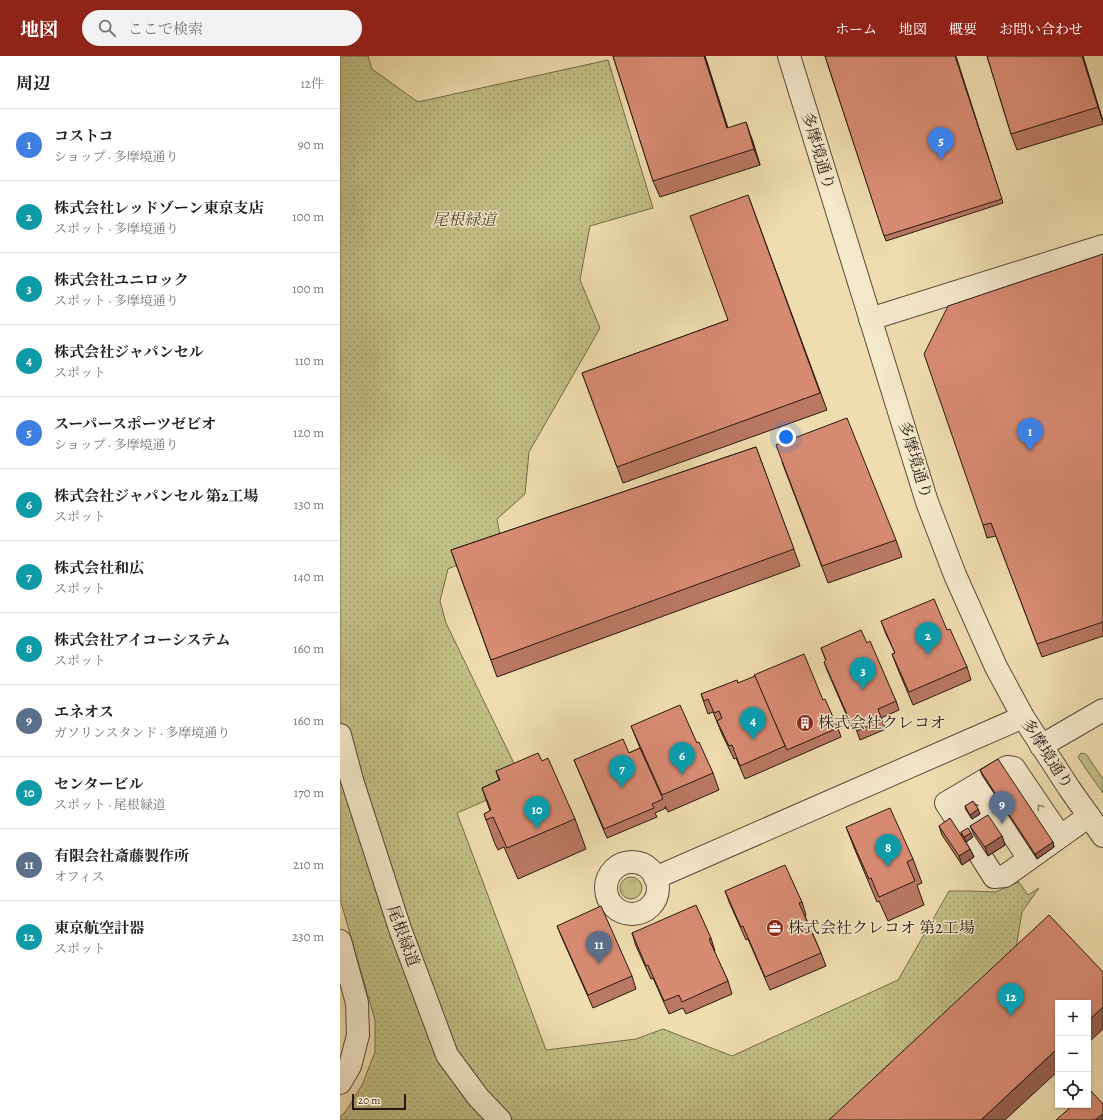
<!DOCTYPE html>
<html lang="ja">
<head>
<meta charset="utf-8">
<style>
  body { margin:0; font-family:Alegreya,"Noto Serif JP",serif; background:#f2f2f2; color:#202124 }
  .controls { position:absolute; right:12px; bottom:12px; display:grid; overflow:hidden; border-radius:0px; box-shadow:0 1px 3px #0004 }
  .controls button { width:36px; height:36px; display:grid; place-items:center; padding:0; border:0; border-bottom:1px solid #e0e0e0; background:#fff; color:#202124; font:20px sans-serif }
  .scale { position:absolute; left:12px; bottom:10px; width:54px; box-sizing:border-box; padding-left:4px; border:2px solid #271812; border-top:0; font-size:11px; line-height:14px; white-space:nowrap; color:#271812; -webkit-text-stroke:3px #f5e9cb; paint-order:stroke }
  .you { position:absolute; left:446px; top:381px; width:14px; height:14px; margin:-10px; border:3px solid #fff; border-radius:50%; background:#1a73e8; box-shadow:0 0 0 6px #1a73e833 }
  .badge { display:grid; place-items:center; width:26px; height:26px; border-radius:50%; background:#8f2418; color:#fff; font-size:13px; font-weight:700 }
  .pin { position:absolute; translate:-50% -33px; filter:drop-shadow(0 1px 2px #0008) }
  .pin::after { content:''; position:absolute; top:21px; width:14px; height:12px; background:inherit; clip-path:polygon(0 0,100% 0,50% 100%) }
  .list { margin:0; padding:0; list-style:none }
  h2 { display:flex; justify-content:space-between; align-items:center; height:52px; margin:0; padding:0 16px; font-size:17px }
  h2 small { font-size:13px; font-weight:400; color:#757577 }
  .list li { display:grid; grid-template-columns:26px 1fr auto; gap:12px; align-items:center; box-sizing:border-box; height:72px; padding:0 16px; border-top:1px solid #e0e0e0 }
  .list b { display:block; font-size:15px; white-space:nowrap }
  .list p { margin:0; font-size:13px; white-space:nowrap; color:#757577 }
  .list em { font-size:13px; font-style:normal; color:#757577 }
  .icon { flex:none; width:22px; height:22px; fill:none; stroke:currentColor; stroke-width:2; stroke-linecap:round; stroke-linejoin:round }
  .map { position:relative; flex:none; width:763px; height:1064px; overflow:hidden }
  header { display:flex; align-items:center; gap:24px; box-sizing:border-box; height:56px; padding:0 20px; background:#8f2418; color:#fff }
  header strong { font-size:19px }
  nav { display:flex; gap:22px; margin-inline-start:auto; font-size:14px }
  .search { width:280px; height:36px; background:#f2f2f2; display:flex; align-items:center; gap:10px; box-sizing:border-box; padding:0 14px; border-radius:22px; color:#757577; font-size:15px }
  main { display:flex }
  aside { flex:1; background:#fff }
  .map>svg:first-child { display:block }
  .grass { fill:url(#grass-tufts); stroke:#746c4c }
  .forest { fill:url(#forest-firs); stroke:#746c4c }
  .park { fill:url(#park-dots); stroke:#746c4c }
  .lines { fill:none; stroke-linecap:round; stroke-linejoin:round }
  .minor-casing { stroke:#594939; stroke-width:24 }
  .minor { stroke:#f5e9cb; stroke-width:22 }
  .wall { fill:#ba7863; stroke:#271812 }
  .shaded-wall { fill:#976150; stroke:#271812 }
  .building { fill:#d88b73; stroke:#271812 }
  .oneway { stroke:#988b78 }
  .labels { text-anchor:middle; dominant-baseline:central; stroke-width:3; stroke-linejoin:round; paint-order:stroke }
  .street-label { font-size:16px; fill:#271812; stroke:#f5e9cb }
  .park-label { font-size:16px; font-style:italic; fill:#554a34; stroke:#f5e9cb }
  .poi-label { font-size:16px; fill:#271812; stroke:#f5e9cb; text-anchor:start }
</style>
</head>
<body>
<header>
<strong>地図</strong>
<div class="search"><svg class="icon" aria-label="search" viewBox="0 0 24 24"><circle cx="10" cy="10" r="6"/><path d="M15 15l6 6"/></svg>ここで検索</div>
<nav><a>ホーム</a><a>地図</a><a>概要</a><a>お問い合わせ</a></nav>
</header>
<main>
<aside>
<h2>周辺<small>12件</small></h2>
<ul class="list">
<li><span class="badge" style="background:#3f7fe0">1</span><div><b>コストコ</b><p>ショップ · 多摩境通り</p></div><em>90 m</em></li>
<li><span class="badge" style="background:#0f9aa8">2</span><div><b>株式会社レッドゾーン東京支店</b><p>スポット · 多摩境通り</p></div><em>100 m</em></li>
<li><span class="badge" style="background:#0f9aa8">3</span><div><b>株式会社ユニロック</b><p>スポット · 多摩境通り</p></div><em>100 m</em></li>
<li><span class="badge" style="background:#0f9aa8">4</span><div><b>株式会社ジャパンセル</b><p>スポット</p></div><em>110 m</em></li>
<li><span class="badge" style="background:#3f7fe0">5</span><div><b>スーパースポーツゼビオ</b><p>ショップ · 多摩境通り</p></div><em>120 m</em></li>
<li><span class="badge" style="background:#0f9aa8">6</span><div><b>株式会社ジャパンセル 第2工場</b><p>スポット</p></div><em>130 m</em></li>
<li><span class="badge" style="background:#0f9aa8">7</span><div><b>株式会社和広</b><p>スポット</p></div><em>140 m</em></li>
<li><span class="badge" style="background:#0f9aa8">8</span><div><b>株式会社アイコーシステム</b><p>スポット</p></div><em>160 m</em></li>
<li><span class="badge" style="background:#5c6f8a">9</span><div><b>エネオス</b><p>ガソリンスタンド · 多摩境通り</p></div><em>160 m</em></li>
<li><span class="badge" style="background:#0f9aa8">10</span><div><b>センタービル</b><p>スポット · 尾根緑道</p></div><em>170 m</em></li>
<li><span class="badge" style="background:#5c6f8a">11</span><div><b>有限会社斎藤製作所</b><p>オフィス</p></div><em>210 m</em></li>
<li><span class="badge" style="background:#0f9aa8">12</span><div><b>東京航空計器</b><p>スポット</p></div><em>230 m</em></li>
</ul>
</aside>
<div class="map">
<svg width="763" height="1064" viewBox="0 0 763 1064">
  <defs>
    <pattern id="grass-tufts" width="24" height="20" patternUnits="userSpaceOnUse"><rect width="24" height="20" fill="#c1bf85"/><path d="M3 7l-1-3M5 7V3M7 7l1-3M15 17l-1-3M17 17v-4M19 17l1-3" fill="none" stroke="#a6a372"/></pattern>
    <pattern id="forest-firs" width="22" height="20" patternUnits="userSpaceOnUse"><rect width="22" height="20" fill="#c1bf85"/><path d="M5 1l3.5 6h-7zM16 11l3.5 6h-7z" fill="#a6a372"/></pattern>
    <pattern id="park-dots" width="8" height="8" patternUnits="userSpaceOnUse"><rect width="8" height="8" fill="#c1bf85"/><path d="M2 2h.1M6 6h.1" fill="none" stroke="#a6a372" stroke-width="1.8" stroke-linecap="round"/></pattern>
  </defs>
  <rect width="100%" height="100%" fill="#efddaf"/>
  <filter id="stains"><feTurbulence type="fractalNoise" baseFrequency=".005" numOctaves="4"/><feColorMatrix values="0 0 0 0 .2 0 0 0 0 .09 0 0 0 0 .02 0 0 0 .5 -.17"/></filter>
  <radialGradient id="worn" r=".72"><stop offset=".6" stop-color="#630" stop-opacity="0"/><stop offset="1" stop-color="#630" stop-opacity=".3"/></radialGradient>
  <circle class="grass" cx="291" cy="832" r="11"/>
  <path class="forest" d="M741 697 746 698 763 723V737L748 716 738 701Z"/>
  <path class="park" d="M0 0H28L32 13 78 46 268 4 313 152 250 170 240 224 260 272 189 396 185 438 157 463 162 490 108 513 100 545 106 567 184 728 117 757 206 994 296 983 323 973 392 1000 558 924 609 835H631L655 836 679 826 688 839 699 832 682 856 675 898 499 1064H0V1061L6 1055 22 1029 35 996V964L0 843Z"/>
  <g class="lines">
    <defs>
      <g id="minor">
        <path d="M449 0 587 446 615 519 656 611 683 661 729 732 763 780"/>
        <path d="M530 263 763 190"/>
        <path d="M0 679 12 724 60 873 107 999 138 1041 160 1064"/>
        <path d="M701 690 763 654"/>
        <path d="M631 733 649 742 689 803"/>
        <path d="M621 749 619 750 631 768 655 752"/>
        <path d="M626 778 606 747 667 711 674 712 720 780"/>
        <path d="M630 783 654 821 665 820 749 760"/>
        <circle cx="292" cy="832" r="26"/>
        <path d="M315 822 683 661"/>
        <path d="M0 885 17 947 18 979 10 1010 0 1027"/>
      </g>
    </defs>
    <use href="#minor" class="minor-casing"/>
    <use href="#minor" class="minor"/>
  </g>
  <g class="wall">
    <path d="M273 0H365L388 72 412 83 420 109 320 141 313 125Z"/>
    <path d="M485 0H616L663 147 546 185Z"/>
    <path d="M647 0H743L763 65V68L677 94 671 78Z"/>
    <path d="M408 139 487 354 283 427 242 317 388 264Z"/>
    <path d="M763 198V580L702 601 656 480 647 482 643 469Z"/>
    <path d="M416 391 460 510 157 621 111 494Z"/>
    <path d="M442 406 556 484 562 501 488 527Z"/>
    <path d="M541 565 607 574 627 611 631 624 573 649 557 611 552 598 555 597 546 578Z"/>
    <path d="M527 587 556 645 559 654 541 662 546 673 520 684 516 673 513 674 487 614 484 606 486 605 481 592Z"/>
    <path d="M398 627 483 644 498 672 501 681 405 723 396 702 394 703 382 678 373 656 368 658 361 638Z"/>
    <path d="M291 670 357 687 373 717 379 734 328 756 325 750 326 752 315 757 317 761 267 782 234 704 289 697 300 692Z"/>
    <path d="M202 705 235 763 246 793 178 823 164 791 158 794 155 788 144 758 150 755 142 732 159 724 156 715Z"/>
    <path d="M640 714 713 786 714 791 697 803 642 719Z"/>
    <path d="M625 750 638 753 640 758 632 763 626 754Z"/>
    <path d="M599 770 622 780 621 776 633 781 626 786 630 793 634 801 622 809 602 779Z"/>
    <path d="M630 770 662 780 665 789 648 800 634 779Z"/>
    <path d="M506 771 573 803 582 827 577 829 584 849 548 865 539 845 537 846 515 794Z"/>
    <path d="M385 835 462 846 466 859 465 860 481 897 486 910 430 934 408 883 406 884 390 848Z"/>
    <path d="M217 870 292 920 296 933 253 952 222 882Z"/>
    <path d="M292 877 371 882 375 895H374L388 925 392 938 346 958 343 952 329 958 313 922 311 923 296 890Z"/>
  </g>
  <g class="shaded-wall">
    <path d="M364 0H365L393 89 387 72Z"/>
    <path d="M742 0H743L763 66 758 51Z"/>
    <path d="M406 66 412 83 420 109 414 93Z"/>
    <path d="M638 753 640 758 632 763 630 759Z"/>
    <path d="M631 777 633 781 626 786 624 781Z"/>
    <path d="M662 780 665 789 648 800 645 791Z"/>
    <path d="M713 786 714 791 697 803 695 798Z"/>
    <path d="M630 793 634 801 622 809 619 800Z"/>
    <path d="M763 951V973L748 987V965Z"/>
    <path d="M718 992V1015L665 1064H641Z"/>
    <path d="M763 1058V1064H755Z"/>
  </g>
  <g class="building">
    <path d="M273 0H364L387 72 406 66 414 93 313 125Z"/>
    <path d="M485 0H615L662 143 544 180Z"/>
    <path d="M647 0H742L758 51 671 78Z"/>
    <path d="M408 139 480 337 277 411 242 317 388 264 350 160Z"/>
    <path d="M763 198V566L697 588 651 467 643 469 584 298 608 250Z"/>
    <path d="M507 362 556 484 482 510 436 389Z"/>
    <path d="M416 391 454 493 151 604 111 494Z"/>
    <path d="M594 543 607 574 610 573 627 611 569 636 552 598 555 597 541 565Z"/>
    <path d="M521 574 527 587 530 585 556 645 538 653 542 664 517 675 512 664 510 665 484 606 486 604 481 592Z"/>
    <path d="M464 598 483 644 485 643 498 672 447 694 414 619Z"/>
    <path d="M415 620 445 690 400 710 392 689 389 690 377 665 382 662 379 655 374 657 368 643 364 645 361 638 397 624 398 627Z"/>
    <path d="M340 649 357 687 359 686 373 717 322 739 291 670Z"/>
    <path d="M283 683 289 697 300 692 323 743 312 748 314 752 264 773 234 704Z"/>
    <path d="M198 697 202 705 208 702 235 763 167 792 153 761 146 764 144 758 151 754 142 732 160 724 156 715Z"/>
    <path d="M658 703 713 786 695 798 640 714Z"/>
    <path d="M633 745 638 753 630 759 625 750Z"/>
    <path d="M550 752 573 803 567 806 575 825 539 841 531 822 529 823 506 771Z"/>
    <path d="M648 759 662 780 645 791 630 770Z"/>
    <path d="M610 762 630 793 619 800 599 770Z"/>
    <path d="M628 772 631 777 624 781 621 776Z"/>
    <path d="M445 809 462 846 459 847 481 897 425 921 403 870 401 871 385 835Z"/>
    <path d="M356 849 371 882 369 883 388 925 342 946 339 939 324 945 308 909 306 910 292 877Z"/>
    <path d="M261 850 292 920 248 939 217 870Z"/>
    <path d="M709 859 763 916V951L748 965V947H718V992L641 1064H489Z"/>
    <path d="M750 1034 763 1048V1058L755 1064H716L733 1049H748V1036Z"/>
  </g>
  <defs><path id="oneway-chevron" d="M-2-3.5L2.5 0L-2 3.5" fill="none" stroke-width="1.6" stroke-linecap="round" stroke-linejoin="round"/></defs>
  <use class="oneway" href="#oneway-chevron" transform="translate(700 751) rotate(-124)"/>
  <defs>
    <symbol id="building-disc" viewBox="-11 -11 22 22"><circle r="9.5" fill="#8f2418" stroke="#f5e9cb"/><path d="M-4-6H4V6H1V3H-1V6H-4ZM-2.5-4.3h1.7v1.8h-1.7ZM.8-4.3h1.7v1.8H.8ZM-2.5-1h1.7V.8h-1.7ZM.8-1h1.7V.8H.8Z" fill="#fff"/></symbol>
    <symbol id="office-disc" viewBox="-11 -11 22 22"><circle r="9.5" fill="#8f2418" stroke="#f5e9cb"/><path d="M-6-3h4V-5.5h4V-3h4V5H-6ZM-1-4.5V-3h2v-1.5ZM-6 0V1H6V0Z" fill="#fff"/></symbol>
  </defs>
  <g fill-rule="evenodd">
    <use href="#building-disc" x="455" y="657" width="20" height="20"/>
    <use href="#office-disc" x="425" y="862" width="20" height="20"/>
  </g>
  <g class="labels">
    <g class="street-label">
      <text transform="translate(478 95) rotate(73)">多摩境通り</text>
      <text transform="translate(575 404) rotate(73)">多摩境通り</text>
      <text transform="translate(707 698) rotate(57)">多摩境通り</text>
      <text transform="translate(63 880) rotate(70)">尾根緑道</text>
    </g>
    <g class="park-label">
      <text x="124" y="164">尾根緑道</text>
    </g>
    <g class="poi-label">
      <text x="478" y="667">株式会社クレコオ</text>
      <text x="448" y="872">株式会社クレコオ 第2工場</text>
    </g>
  </g>
  <rect width="100%" height="100%" filter="url(#stains)"/>
  <rect width="100%" height="100%" fill="url(#worn)"/>
</svg>
<div class="controls">
<button>+</button>
<button>−</button>
<button><svg class="icon" aria-label="locate" viewBox="0 0 24 24"><circle cx="12" cy="12" r="6"/><path d="M12 2v4M12 18v4M2 12h4M18 12h4"/></svg></button>
</div>
<div class="scale">20 m</div>
<div class="you"></div>
<div class="pin badge" style="left:690px;top:395px;background:#3f7fe0">1</div>
<div class="pin badge" style="left:588px;top:599px;background:#0f9aa8">2</div>
<div class="pin badge" style="left:523px;top:634px;background:#0f9aa8">3</div>
<div class="pin badge" style="left:413px;top:684px;background:#0f9aa8">4</div>
<div class="pin badge" style="left:601px;top:104px;background:#3f7fe0">5</div>
<div class="pin badge" style="left:342px;top:719px;background:#0f9aa8">6</div>
<div class="pin badge" style="left:282px;top:732px;background:#0f9aa8">7</div>
<div class="pin badge" style="left:548px;top:811px;background:#0f9aa8">8</div>
<div class="pin badge" style="left:662px;top:768px;background:#5c6f8a">9</div>
<div class="pin badge" style="left:197px;top:773px;background:#0f9aa8">10</div>
<div class="pin badge" style="left:259px;top:908px;background:#5c6f8a">11</div>
<div class="pin badge" style="left:671px;top:960px;background:#0f9aa8">12</div>
</div>
</main>
</body>
</html>
